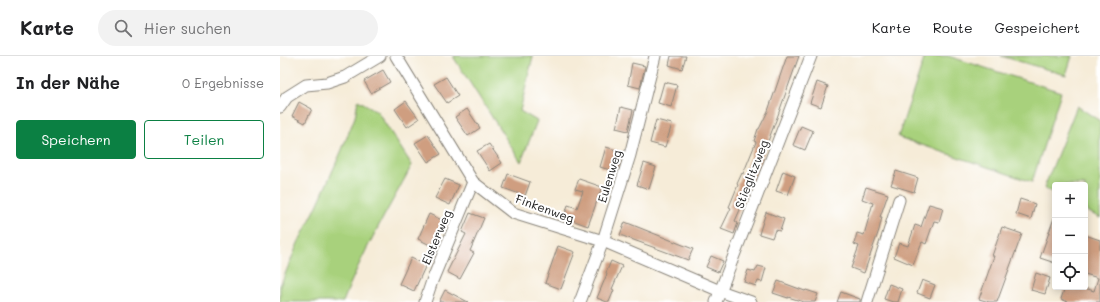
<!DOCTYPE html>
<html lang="de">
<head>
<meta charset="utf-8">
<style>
  body { margin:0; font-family:Mali,sans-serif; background:#f2f2f2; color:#202124 }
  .controls { position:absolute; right:12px; bottom:12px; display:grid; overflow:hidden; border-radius:4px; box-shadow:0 2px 10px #0003 }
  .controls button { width:36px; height:36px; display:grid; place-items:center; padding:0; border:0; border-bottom:1px solid #e0e0e0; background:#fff; color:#202124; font:20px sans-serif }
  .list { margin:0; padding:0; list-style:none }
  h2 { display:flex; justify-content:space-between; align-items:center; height:52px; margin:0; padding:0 16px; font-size:17px }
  h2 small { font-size:13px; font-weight:400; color:#757577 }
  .actions { display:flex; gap:8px; padding:12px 16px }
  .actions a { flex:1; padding:9px 0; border:1px solid #0b8043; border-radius:4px; text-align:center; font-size:14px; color:#0b8043 }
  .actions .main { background:#0b8043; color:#fff }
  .icon { flex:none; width:22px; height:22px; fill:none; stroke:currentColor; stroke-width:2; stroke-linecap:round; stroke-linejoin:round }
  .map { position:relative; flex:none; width:820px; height:246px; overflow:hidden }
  header { display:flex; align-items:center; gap:24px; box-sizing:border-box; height:56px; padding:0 20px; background:#fff; border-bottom:1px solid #e0e0e0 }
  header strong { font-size:19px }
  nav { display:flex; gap:22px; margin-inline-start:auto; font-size:14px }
  .search { width:280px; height:36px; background:#f2f2f2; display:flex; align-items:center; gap:10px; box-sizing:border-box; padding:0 14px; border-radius:22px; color:#757577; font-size:15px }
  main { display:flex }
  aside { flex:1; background:#fff }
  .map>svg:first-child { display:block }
  .green { fill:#a8d17c; stroke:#62764c }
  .building { fill:#cf9e80 }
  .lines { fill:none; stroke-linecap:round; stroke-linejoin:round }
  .minor-casing { stroke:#89847a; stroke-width:13 }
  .minor { stroke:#fff; stroke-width:11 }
  .labels { text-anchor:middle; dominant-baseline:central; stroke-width:4; stroke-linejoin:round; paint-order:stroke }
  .street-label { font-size:12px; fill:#1c1c1c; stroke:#fff }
</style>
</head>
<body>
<header>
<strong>Karte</strong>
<div class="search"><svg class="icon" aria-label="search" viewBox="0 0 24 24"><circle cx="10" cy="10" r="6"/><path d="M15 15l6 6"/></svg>Hier suchen</div>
<nav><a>Karte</a><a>Route</a><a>Gespeichert</a></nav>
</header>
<main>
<aside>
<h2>In der Nähe<small>0 Ergebnisse</small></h2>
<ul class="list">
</ul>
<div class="actions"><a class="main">Speichern</a><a>Teilen</a></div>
</aside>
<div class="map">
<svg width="820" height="246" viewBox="0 0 820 246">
  <rect width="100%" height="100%" fill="#fff"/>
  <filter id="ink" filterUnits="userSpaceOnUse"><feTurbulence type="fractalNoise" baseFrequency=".025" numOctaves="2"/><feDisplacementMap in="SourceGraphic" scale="8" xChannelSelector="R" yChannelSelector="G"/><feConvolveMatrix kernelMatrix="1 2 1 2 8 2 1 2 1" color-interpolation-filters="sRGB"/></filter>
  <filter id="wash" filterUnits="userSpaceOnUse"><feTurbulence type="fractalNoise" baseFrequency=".012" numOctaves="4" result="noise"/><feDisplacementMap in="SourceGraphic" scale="16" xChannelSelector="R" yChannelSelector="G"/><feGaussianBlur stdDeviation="0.9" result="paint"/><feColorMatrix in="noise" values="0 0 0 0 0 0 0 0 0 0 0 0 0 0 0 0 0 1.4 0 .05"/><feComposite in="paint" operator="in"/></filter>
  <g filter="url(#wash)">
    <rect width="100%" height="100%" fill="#f6ecd8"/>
    <g class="green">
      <path d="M174 0H253L240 55 257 65 241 106 174 2Z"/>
      <path d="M645 0H668L781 36 752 126 618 81Z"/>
      <path d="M721 0H792L786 19Z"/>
      <path d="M78 44 97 55 132 109C108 154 81 198 63 246H0V230L18 187 36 152 61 96 75 61Z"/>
      <path d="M797 50 820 65V162L805 154V129H775V138L764 132Z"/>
    </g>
    <g id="blocks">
      <g class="building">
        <path d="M391 0H406L402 13 389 9Z"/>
        <path d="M507 0H519L498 59 482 101 483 102 455 165 458 167 454 178 441 173 451 152 449 151 458 129 457 128 462 117 463 118 476 86 474 85 478 73H479L488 55Z"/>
        <path d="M352 7 365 10 360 32 348 29Z"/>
        <path d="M103 14 110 26 91 37 84 25Z"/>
        <path d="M166 21 178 40 167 47 154 28Z"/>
        <path d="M384 26 397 29 391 51 378 47Z"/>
        <path d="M537 26 548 30 541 51 530 47Z"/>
        <path d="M126 45 139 63 127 71 115 53Z"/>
        <path d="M19 46 32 53 25 67 12 60Z"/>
        <path d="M341 51 353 54 348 75 336 72Z"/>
        <path d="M187 53 200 72 188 80 175 61Z"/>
        <path d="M376 64 392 68 385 91 370 87Z"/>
        <path d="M521 70 533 75 525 94 513 89Z"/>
        <path d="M148 79 161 98 148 106 135 87Z"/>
        <path d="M209 88 222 107 210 115 197 95Z"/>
        <path d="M326 91 343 96 337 116 320 111Z"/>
        <path d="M364 107 376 111 369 133 357 129Z"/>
        <path d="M503 115 515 120 508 139 496 135Z"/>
        <path d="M616 115 638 122 634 136 611 129Z"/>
        <path d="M228 118 250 126 245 140 223 132Z"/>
        <path d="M165 123 179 129 170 149 155 142Z"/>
        <path d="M299 123 322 131 308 170 284 161 288 149 297 152 303 135 295 133Z"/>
        <path d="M586 131 608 138 600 161H602L599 174 584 217 571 212 579 190 574 188 577 177 584 179 593 147 582 143Z"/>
        <path d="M740 143 755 148 751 163 736 158Z"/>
        <path d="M649 148 663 152 659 166 654 165 646 188 642 186 633 209 614 201 619 187 628 190 635 169 641 171Z"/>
        <path d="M486 156 504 163 500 175 495 174 492 182 479 178Z"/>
        <path d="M190 157 204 162 190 195 194 197 180 223 167 216 186 178 182 176Z"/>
        <path d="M149 158 164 165 152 190 138 183Z"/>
        <path d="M774 162 775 163V207L760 202Z"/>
        <path d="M345 166 413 193 408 204 340 179Z"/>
        <path d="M722 171 742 178 717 246H709L699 243 714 200H712Z"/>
        <path d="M805 179 820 184V246H788L781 243 785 231H801L814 235 818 222 805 218Z"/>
        <path d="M278 190 295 196 281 233 265 227Z"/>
        <path d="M431 200 443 205 438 216 426 211Z"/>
        <path d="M131 202 146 209 134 235 119 228Z"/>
        <path d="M331 205 342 210 332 233 334 234 329 246H327L317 242 327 218 326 217Z"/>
        <path d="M478 210 486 212 482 226 478 225 476 230 464 226 468 214 475 216Z"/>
        <path d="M756 217 770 222 765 238 751 234Z"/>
        <path d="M642 224 655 229 650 242 637 237Z"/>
        <path d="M498 225 525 235 526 234 538 238 535 246H524L508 241V242L493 237Z"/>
        <path d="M609 228 622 233 618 246H613L604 243Z"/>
        <path d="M165 234 188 246H159Z"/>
        <path d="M561 236 580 243V246H557Z"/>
      </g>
    </g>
  </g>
  <g filter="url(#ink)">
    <use href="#blocks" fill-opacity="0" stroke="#89847a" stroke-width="1"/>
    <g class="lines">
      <defs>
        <g id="minor">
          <path d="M116 0 193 126 233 157 323 185 440 235 471 246"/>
          <path d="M0 51 7 41 26 29 47 27 65 21 100 0"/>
          <path d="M145 246 152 225 193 126"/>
          <path d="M300 246 323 185 350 99 375 0"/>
          <path d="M436 246 531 0"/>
          <path d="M587 246 619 144"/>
        </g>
      </defs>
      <use href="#minor" class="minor-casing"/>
      <use href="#minor" class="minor"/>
    </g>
  </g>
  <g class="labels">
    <g class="street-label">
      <text transform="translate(471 118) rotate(-69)">Stieglitzweg</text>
      <text transform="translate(329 120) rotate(-73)">Eulenweg</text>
      <text transform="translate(265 152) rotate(20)">Finkenweg</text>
      <text transform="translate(156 181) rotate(-67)">Elsterweg</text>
    </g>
  </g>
</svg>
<div class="controls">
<button>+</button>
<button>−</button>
<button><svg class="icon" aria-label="locate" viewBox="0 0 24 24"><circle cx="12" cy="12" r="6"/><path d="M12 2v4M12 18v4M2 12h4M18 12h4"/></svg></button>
</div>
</div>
</main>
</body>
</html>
